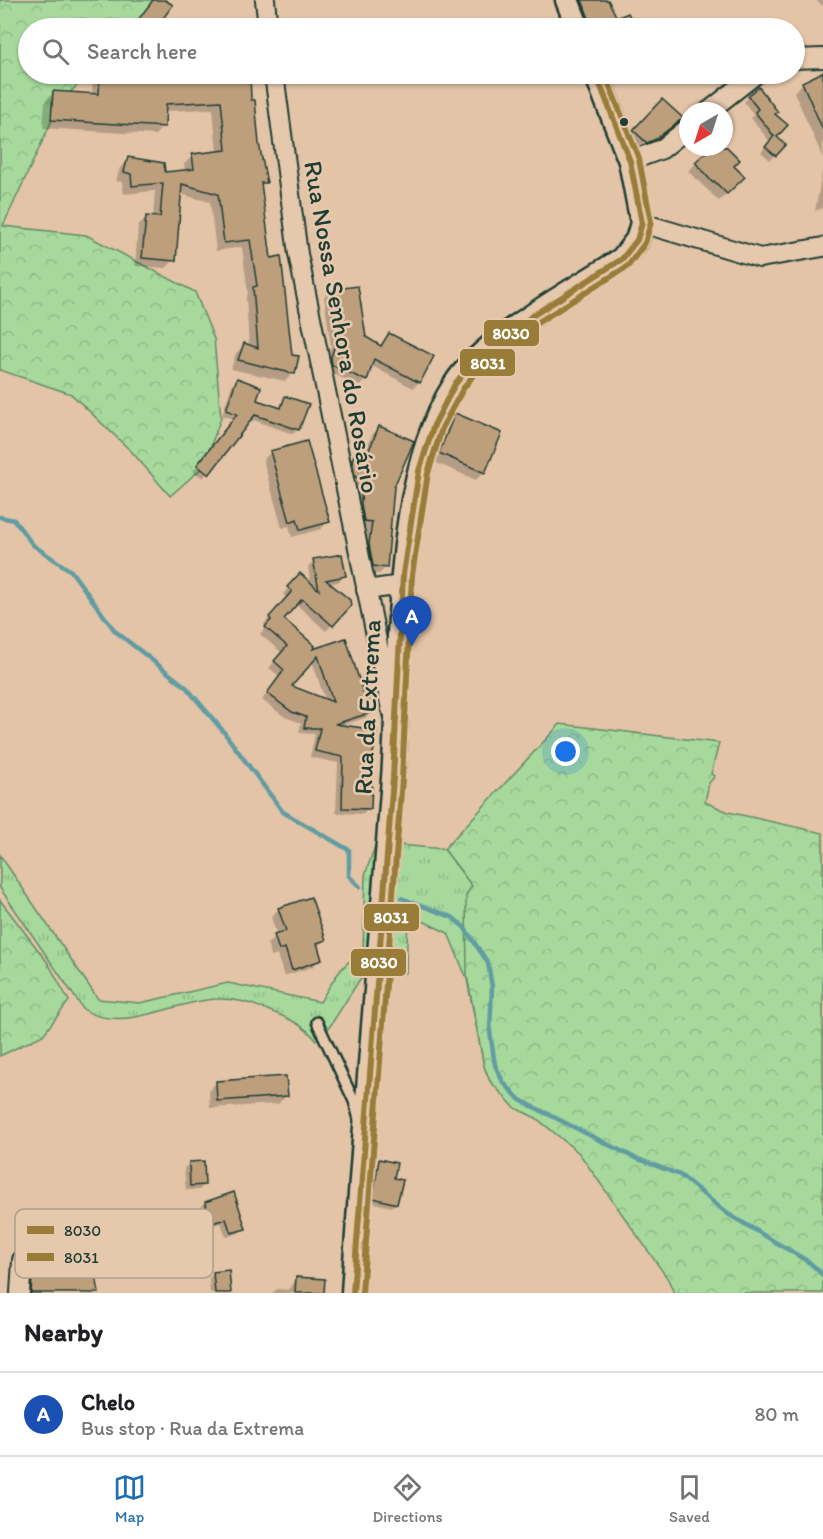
<!DOCTYPE html>
<html lang="en">
<head>
<meta charset="utf-8">
<style>
  body { margin:0; font-family:Itim,sans-serif; background:#f6f6f6; color:#202124 }
  .compass { position:absolute; left:679px; top:102px; width:54px; height:54px; border-radius:50%; background:#fff; box-shadow:0 2px 4px #0004; rotate:219deg }
  .you { position:absolute; left:566px; top:752px; width:21px; height:21px; margin:-15px; border:4px solid #fff; border-radius:50%; background:#1a73e8; box-shadow:0 0 0 9px #1a73e833 }
  .badge { display:grid; place-items:center; width:39px; height:39px; border-radius:50%; background:#1f6fb2; color:#fff; font-size:20px; font-weight:700 }
  .pin { position:absolute; translate:-50% -50px; filter:drop-shadow(0 2px 3px #0008) }
  .pin::after { content:''; position:absolute; top:32px; width:21px; height:18px; background:inherit; clip-path:polygon(0 0,100% 0,50% 100%) }
  .list { margin:0; padding:0; list-style:none }
  h2 { display:flex; justify-content:space-between; align-items:center; height:78px; margin:0; padding:0 24px; font-size:26px }
  h2 small { font-size:20px; font-weight:400; color:#757577 }
  .list li { display:grid; grid-template-columns:39px 1fr auto; gap:18px; align-items:center; box-sizing:border-box; height:84px; padding:0 24px; border-top:2px solid #e0e0e0 }
  .list b { display:block; font-size:22px; white-space:nowrap }
  .list p { margin:0; font-size:20px; white-space:nowrap; color:#757577 }
  .list em { font-size:20px; font-style:normal; color:#757577 }
  .icon { flex:none; width:33px; height:33px; fill:none; stroke:currentColor; stroke-width:2; stroke-linecap:round; stroke-linejoin:round }
  .map { position:relative; flex:none; width:823px; height:1293px; overflow:hidden }
  .search { position:absolute; background:#fff; box-shadow:0 2px 4px #0004; left:18px; right:18px; top:18px; height:66px; display:flex; align-items:center; gap:15px; box-sizing:border-box; padding:0 21px; border-radius:33px; color:#757577; font-size:22px }
  .sheet { height:162px; background:#fff }
  nav { display:flex; justify-content:space-around; align-items:center; box-sizing:border-box; height:84px; border-top:2px solid #e0e0e0; background:#fff; font-size:16px; color:#757577 }
  nav a { display:grid; justify-items:center; gap:3px }
  nav .on { color:#1f6fb2 }
  .map>svg:first-child { display:block }
  .grass { fill:url(#grass-tufts); stroke:#628b68; stroke-width:1.5 }
  .forest { fill:url(#forest-crowns); stroke:#628b68; stroke-width:1.5 }
  .shadow { fill:#0003; fill-rule:evenodd }
  .lines { fill:none; stroke-linecap:round; stroke-linejoin:round }
  .stream { stroke:#629ca3; stroke-width:4.5 }
  .building { fill:#bd9f7c; stroke:#1f3d34; stroke-width:1.5; fill-rule:evenodd }
  .service-casing { stroke:#1f3d34; stroke-width:14 }
  .minor-casing { stroke:#1f3d34; stroke-width:22 }
  .tertiary-casing { stroke:#1f3d34; stroke-width:27 }
  .service { stroke:#e6c9ad; stroke-width:9 }
  .minor { stroke:#e6c9ad; stroke-width:18 }
  .tertiary { stroke:#e6c9ad; stroke-width:22 }
  .bus-1-casing { stroke:#e6c9ad; stroke-width:10 }
  .bus-2-casing { stroke:#e6c9ad; stroke-width:10 }
  .bus-1 { stroke:#987c38; stroke-width:6 }
  .bus-2 { stroke:#987c38; stroke-width:6 }
  .bus-dot { fill:#1f3d34; stroke:#e6c9ad; stroke-width:2 }
  .labels { text-anchor:middle; dominant-baseline:central; stroke-width:5; stroke-linejoin:round; paint-order:stroke }
  .street-label { font-size:26px; fill:#1f3d34; stroke:#e6c9ad }
  .key { fill:#e6c9ad; stroke:#aa9f89; stroke-width:1.5 }
  .key-label { font-size:16px; fill:#1f3d34 }
  .line-badge { stroke:#e6c9ad; stroke-width:2 }
  .badge-label { font-size:16px; text-anchor:middle; font-weight:bold; fill:#fff }
</style>
</head>
<body>
<div class="map">
<svg width="823" height="1293" viewBox="0 0 823 1293">
  <defs>
    <pattern id="grass-tufts" width="24" height="20" patternUnits="userSpaceOnUse" patternTransform="scale(1.5)"><rect width="24" height="20" fill="#a6d99b"/><path d="M3 7l-1-3M5 7V3M7 7l1-3M15 17l-1-3M17 17v-4M19 17l1-3" fill="none" stroke="#8ebb86"/></pattern>
    <pattern id="forest-crowns" width="20" height="18" patternUnits="userSpaceOnUse" patternTransform="scale(1.5)"><rect width="20" height="18" fill="#a6d99b"/><path d="M2 6a3 3 0 1 1 6 0M12 15a3 3 0 1 1 6 0" fill="none" stroke="#8ebb86"/></pattern>
  </defs>
  <rect width="100%" height="100%" fill="#e3c4a6"/>
  <filter id="ink" filterUnits="userSpaceOnUse"><feTurbulence type="fractalNoise" baseFrequency=".0167" numOctaves="2"/><feDisplacementMap in="SourceGraphic" scale="12" xChannelSelector="R" yChannelSelector="G"/><feConvolveMatrix kernelMatrix="1 2 1 2 8 2 1 2 1" color-interpolation-filters="sRGB"/></filter>
  <g filter="url(#ink)">
    <path class="grass" d="M376 843 444 849 522 952 676 1181 515 1108 490 1081 484 1066 467 979 448 933 408 914 406 973 360 979 327 1031 316 1040C304 1025 288 1018 270 1011 253 1004 236 998 217 999 176 1000 121 1035 83 1009L0 888V855L98 999 140 1003 228 983 320 1002C330 986 344 958 363 954L365 875Z"/>
    <g class="forest">
      <path d="M0 0H154L136 28H28V74H89L61 101 3 226 86 235 195 292 214 339 221 418 203 467 170 496 132 452 71 394 0 370Z"/>
      <path d="M560 724 719 743 711 774 715 776 709 783 705 802 728 812 823 833V1293H674L668 1279 579 1153 536 1118 515 1108 490 1081 484 1066 467 976 466 895 472 886 444 849Z"/>
      <path d="M0 900 48 963 69 1001 43 1035 0 1056Z"/>
    </g>
    <g class="shadow">
      <path d="M578 0H607L617 20 628 15 634 28H609L608 25 601 28H583Z"/>
      <path d="M816 0H823V6Z"/>
      <path d="M93 74H249V102L265 182 260 187 270 259 294 373 285 381 231 369 236 353 245 345 249 347 246 297 248 294 242 247 216 251 210 202 180 194 174 260 166 268 135 266 138 226 146 217 153 218 155 191 124 194 122 182 116 181 120 168 128 159 164 174 185 171 184 164 193 156 217 153 213 109 164 111 163 126 155 135 43 128 45 101 53 93 92 95Z"/>
      <path d="M823 74V158L794 92 803 83Z"/>
      <path d="M749 97 773 115 775 137 784 145 770 160 761 152 770 142 751 118 754 115 744 102Z"/>
      <path d="M654 108 681 118 647 147 639 150 626 138Z"/>
      <path d="M724 146 738 160 732 166 743 177 719 201 688 171 713 147Z"/>
      <path d="M823 168V208L815 211Z"/>
      <path d="M330 291 364 338 380 347 389 335 419 382 413 388 370 365 365 380 360 386 327 371 325 364 331 346 324 297Z"/>
      <path d="M237 380 255 401 278 409 286 397 298 429 293 434 250 419 203 478 193 471 234 419 222 415 232 385Z"/>
      <path d="M455 415 484 472 476 480 432 461 448 423Z"/>
      <path d="M379 428 386 567 379 574 367 572 363 551 366 528H358L354 511 356 486 349 483 345 468 356 452 364 455 372 435Z"/>
      <path d="M271 452 328 521 321 529 292 537 289 526 282 528 263 460Z"/>
      <path d="M314 561 344 576 338 582 328 584 332 625 326 631 296 604 282 619 308 652 345 640 362 694 371 712 365 718 339 726 368 780 369 808 363 814 336 813 338 763 310 757 315 734 299 733 301 723 285 717 262 700 279 676 269 668 282 653 260 634 266 627 264 624 287 598 283 594 300 575 311 585 308 567ZM312 661 325 700 289 687Z"/>
      <path d="M279 909 324 940 316 948 320 959 312 967 284 976 277 955 272 957 267 944 277 936 271 917Z"/>
      <path d="M216 1083 286 1096 278 1104 210 1108 209 1090Z"/>
      <path d="M379 1161 396 1203 391 1207 370 1202 375 1165Z"/>
      <path d="M190 1163 204 1185 199 1190H186L184 1168Z"/>
      <path d="M205 1203 244 1228 239 1233 226 1237 221 1223 207 1227 200 1208Z"/>
      <path d="M34 1267 59 1271 97 1293H25L26 1274Z"/>
      <path d="M214 1273 230 1293H210L209 1278Z"/>
      <path d="M297 1278 322 1293H272L277 1289 289 1290Z"/>
    </g>
    <g class="lines">
      <g class="stream">
        <path d="M0 517 14 520 33 545 71 571 115 631 186 687 223 731 283 812 349 850V876L360 887"/>
        <path d="M401 898 452 917 464 927 488 963 492 987 490 1032 495 1065 503 1082 520 1100 633 1157 680 1175 728 1214 809 1262 823 1275"/>
      </g>
    </g>
    <g class="building">
      <path d="M153 0H165L173 5 156 28H132Z"/>
      <path d="M582 0H608L617 18 628 13 636 28H619L615 19 596 28 593 23 591 24Z"/>
      <path d="M823 72V130L802 82Z"/>
      <path d="M100 74H250L251 100H255L259 144 267 183H261L271 258 281 256 292 355 299 356 295 374 238 360 244 343 258 348 253 287 257 286 250 240 224 243 218 194 182 184 176 261 142 258 146 216 160 217 163 183 132 186 131 174 124 172 128 157 164 163 165 172 194 169 192 154 226 150 221 101 166 104 165 127 51 120 53 91 99 94Z"/>
      <path d="M759 87 778 112 775 114 788 125 777 137 786 145 776 156 765 147 774 136 755 112 758 109 748 96Z"/>
      <path d="M662 99 683 118 656 139 647 143 633 130Z"/>
      <path d="M712 147H727L740 160 734 166 745 177 727 194 714 181 712 182 695 162Z"/>
      <path d="M358 286 366 337 381 346 389 333 434 356 420 383 374 359 367 381 332 365 331 357 337 339 329 290Z"/>
      <path d="M237 378 261 387 257 400 281 408 285 396 309 404 299 430 255 415 209 475 197 465 237 414 226 410Z"/>
      <path d="M455 413 502 433 485 473 439 453Z"/>
      <path d="M379 426 414 441 394 487 387 568 373 566 369 544 372 522 364 521 361 504 362 479 355 477 352 460 356 450 367 455Z"/>
      <path d="M307 441 330 522 300 530 297 519 290 522 270 451Z"/>
      <path d="M342 554 346 576 326 580 350 600 351 606 333 626 302 599 284 619 315 646 313 649 346 638 363 692 366 691 373 712 335 724 377 730 369 778 372 779 371 809 342 808 343 757 315 751 320 728H304L306 717 292 712 267 693 284 670 274 661 287 646 265 627 271 620 269 617 292 591 287 587 300 573 319 590 313 559ZM318 656 333 702 292 686Z"/>
      <path d="M311 897 326 940 317 943 322 960 292 970 285 948 279 950 274 935 286 931 278 908Z"/>
      <path d="M286 1076 288 1096 217 1101 216 1081Z"/>
      <path d="M379 1159 397 1163 394 1178 403 1180 397 1204 373 1198Z"/>
      <path d="M204 1161 205 1185 190 1186 189 1162Z"/>
      <path d="M234 1192 246 1229 231 1233 226 1219 212 1223 205 1202Z"/>
      <path d="M59 1261 61 1270 94 1264 99 1293H31L33 1266Z"/>
      <path d="M229 1270 231 1293H215L213 1272Z"/>
      <path d="M296 1277 325 1279 324 1293H295Z"/>
    </g>
    <g class="lines">
      <defs>
        <path id="service" d="M317 1022 354 1101 359 1119"/>
        <g id="minor">
          <path d="M265 0 268 28"/>
          <path d="M794 59 823 58"/>
          <path d="M274 74 298 254 391 709"/>
          <path d="M709 111 756 74"/>
          <path d="M630 161 662 149 688 128"/>
          <path d="M642 223 760 258 823 247"/>
          <path d="M366 590 402 585"/>
          <path d="M20 1293 22 1260"/>
        </g>
        <g id="tertiary">
          <path d="M567 0 578 28"/>
          <path d="M353 1293C364 1121 380 950 393 778 402 660 390 484 455 384 485 338 574 290 622 259L637 240 642 223 630 161 596 74"/>
        </g>
      </defs>
      <use href="#service" class="service-casing"/>
      <use href="#minor" class="minor-casing"/>
      <use href="#tertiary" class="tertiary-casing"/>
      <use href="#service" class="service"/>
      <use href="#minor" class="minor"/>
      <use href="#tertiary" class="tertiary"/>
      <defs>
        <path id="bus-1" d="M353 1293 393 778 403 574 419 471 434 425 455 384 469 367 532 316 622 259 637 240 642 223 630 161 596 74"/>
        <path id="bus-2" d="M362 1293 402 779 412 575 428 473 442 428 463 389 475 373 537 323 628 266 645 243 651 222 639 159 605 74"/>
      </defs>
      <use href="#bus-1" class="bus-1-casing"/>
      <use href="#bus-2" class="bus-2-casing"/>
      <use href="#bus-1" class="bus-1"/>
      <use href="#bus-2" class="bus-2"/>
    </g>
  </g>
  <circle class="bus-dot" cx="624" cy="122" r="5"/>
  <g class="labels">
    <g class="street-label">
      <text transform="translate(342 327) rotate(80)">Rua Nossa Senhora do Rosário</text>
      <text transform="translate(367 707) rotate(-87)">Rua da Extrema</text>
    </g>
  </g>
  <rect x="15" y="1209" width="198" height="69" rx="9" class="key"/>
  <rect x="27" y="1226" width="27" height="8" fill="#987c38"/>
  <rect x="27" y="1253" width="27" height="8" fill="#987c38"/>
  <g class="key-label">
    <text x="64" y="1236">8030</text>
    <text x="64" y="1263">8031</text>
  </g>
  <g class="line-badge">
    <rect x="483" y="319" width="57" height="28" rx="6" fill="#987c38"/>
    <rect x="459" y="348" width="57" height="29" rx="6" fill="#987c38"/>
    <rect x="363" y="903" width="57" height="29" rx="6" fill="#987c38"/>
    <rect x="350" y="948" width="57" height="29" rx="6" fill="#987c38"/>
  </g>
  <g class="badge-label">
    <text x="511" y="339">8030</text>
    <text x="488" y="369">8031</text>
    <text x="391" y="923">8031</text>
    <text x="379" y="968">8030</text>
  </g>
</svg>
<svg class="compass" viewBox="-18 -18 36 36"><path d="M0-13l5 13h-10z" fill="#e53935"/><path d="M0 13l5-13h-10z" fill="#757577"/></svg>
<div class="you"></div>
<div class="pin badge" style="left:412px;top:646px;background:#1a4fb4">A</div>
<div class="search"><svg class="icon" aria-label="search" viewBox="0 0 24 24"><circle cx="10" cy="10" r="6"/><path d="M15 15l6 6"/></svg>Search here</div>
</div>
<section class="sheet">
<h2>Nearby<small></small></h2>
<ul class="list">
<li><span class="badge" style="background:#1a4fb4">A</span><div><b>Chelo</b><p>Bus stop · Rua da Extrema</p></div><em>80 m</em></li>
</ul>
</section>
<nav>
<a class="on"><svg class="icon" aria-label="map" viewBox="0 0 24 24"><path d="M3 6l6-2 6 2 6-2v14l-6 2-6-2-6 2zM9 4v14M15 6v14"/></svg>Map</a>
<a><svg class="icon" aria-label="directions" viewBox="0 0 24 24"><path d="M12 3l9 9-9 9-9-9zM9 14v-3h6M13 9l2 2-2 2"/></svg>Directions</a>
<a><svg class="icon" aria-label="saved" viewBox="0 0 24 24"><path d="M7 4h10v16l-5-4-5 4z"/></svg>Saved</a>
</nav>
</body>
</html>
